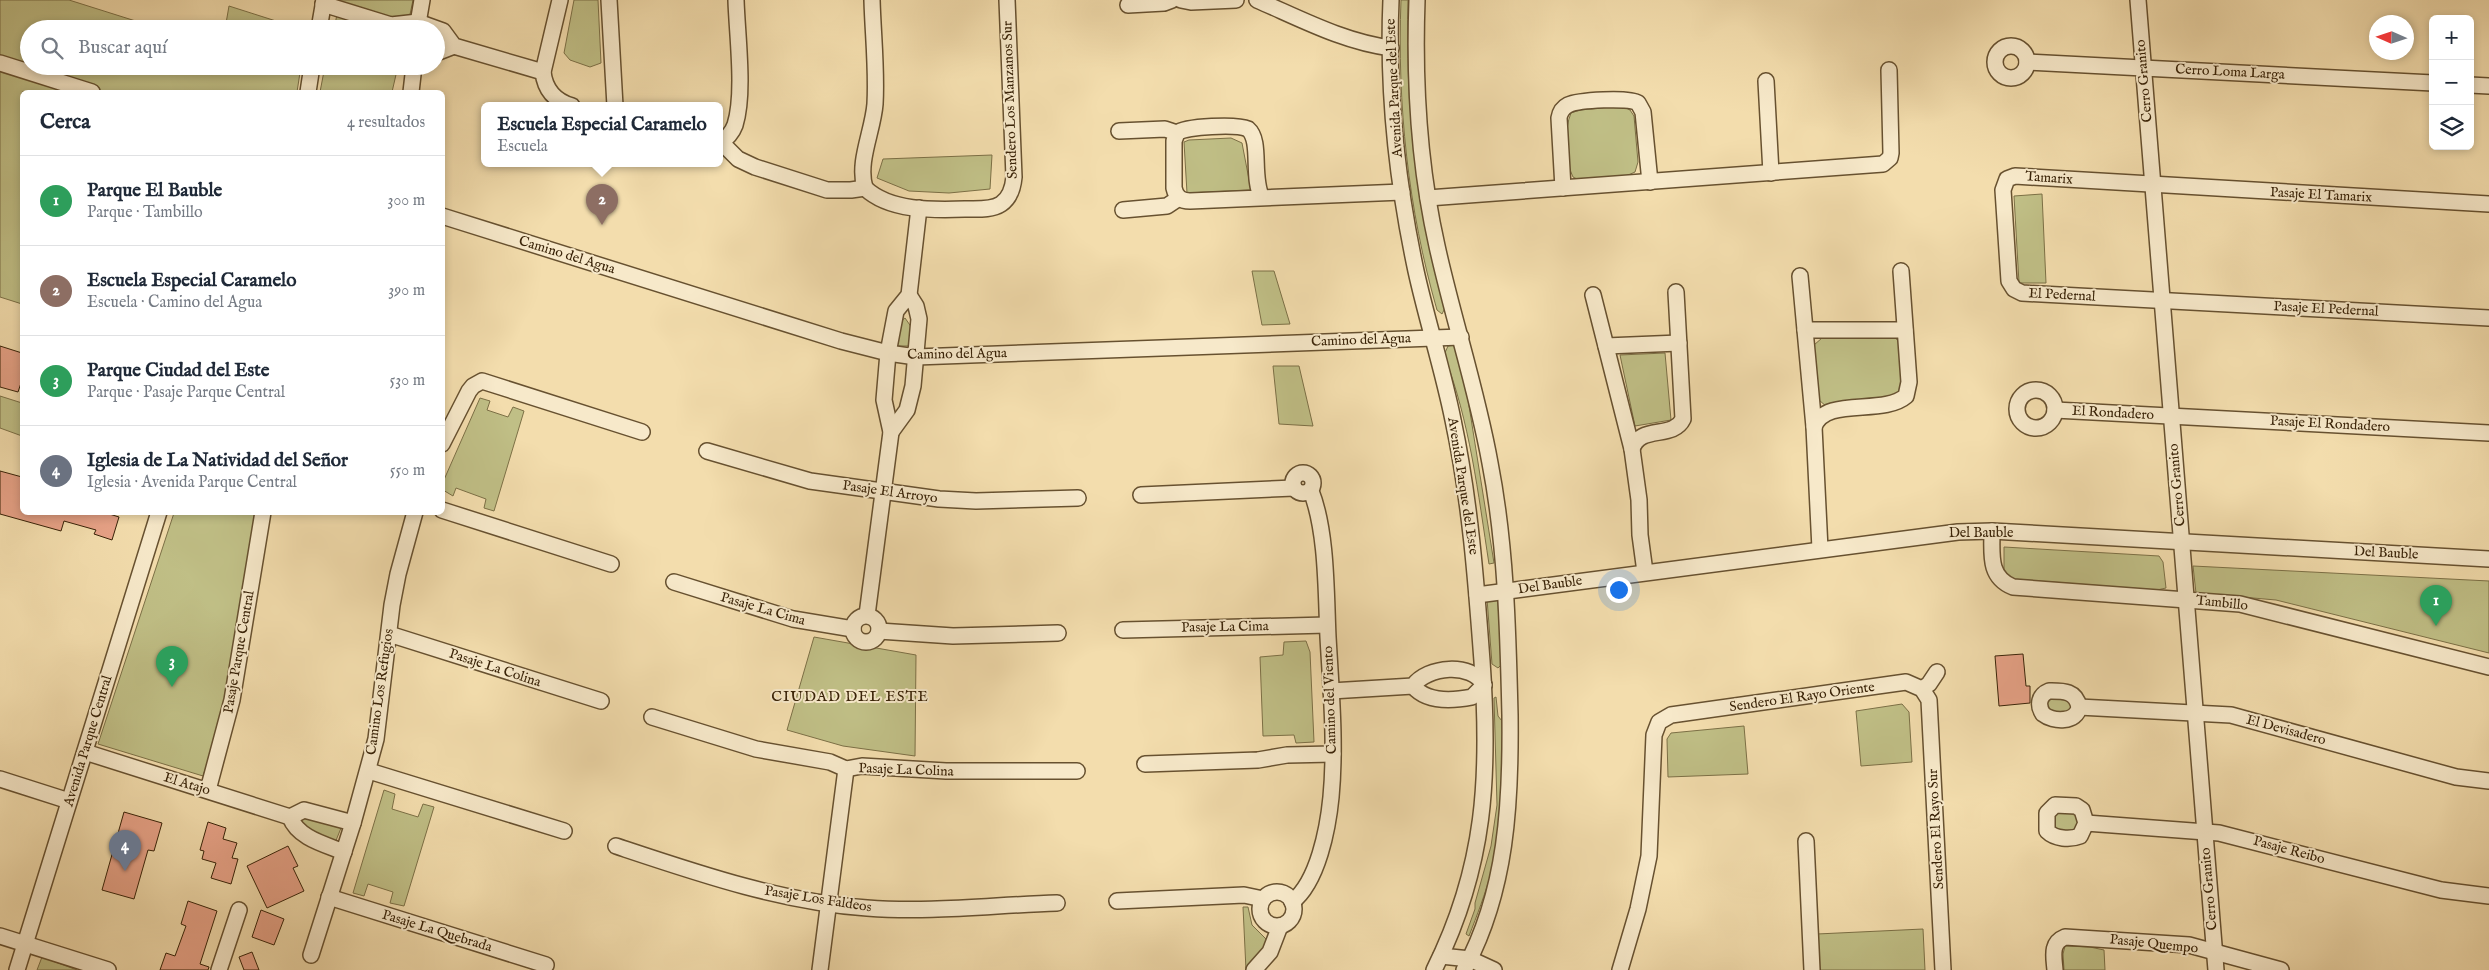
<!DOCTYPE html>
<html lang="es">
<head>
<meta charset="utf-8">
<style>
  body { margin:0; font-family:"IM FELL English",serif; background:#f2f2f3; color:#1f2937 }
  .controls { position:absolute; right:15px; top:15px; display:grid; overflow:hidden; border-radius:8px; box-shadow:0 2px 8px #0003 }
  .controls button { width:45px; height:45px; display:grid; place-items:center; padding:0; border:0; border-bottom:1px solid #e0e1e3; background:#fff; color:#1f2937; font:25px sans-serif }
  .compass { position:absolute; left:2369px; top:15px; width:45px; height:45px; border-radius:50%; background:#fff; box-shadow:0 2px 8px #0003; rotate:273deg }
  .you { position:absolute; left:1618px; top:589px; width:18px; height:18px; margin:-12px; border:4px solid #fff; border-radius:50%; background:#1a73e8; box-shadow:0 0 0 8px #1a73e833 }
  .badge { display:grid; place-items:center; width:32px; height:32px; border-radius:50%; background:#ea580c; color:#fff; font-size:16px; font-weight:700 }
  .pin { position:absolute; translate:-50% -41px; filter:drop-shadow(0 1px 2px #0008) }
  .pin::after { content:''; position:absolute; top:26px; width:18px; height:15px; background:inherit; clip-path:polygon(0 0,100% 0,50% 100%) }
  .popup { position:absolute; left:481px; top:102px; width:242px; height:65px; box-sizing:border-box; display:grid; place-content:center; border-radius:8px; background:#fff; filter:drop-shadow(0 1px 4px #0005); font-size:16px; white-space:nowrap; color:#747a83 }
  .popup b { font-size:19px; color:#1f2937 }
  .popup::after { content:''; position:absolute; left:50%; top:100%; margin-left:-10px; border:10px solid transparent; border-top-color:#fff }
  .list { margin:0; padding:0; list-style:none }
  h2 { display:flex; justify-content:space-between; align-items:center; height:65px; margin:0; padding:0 20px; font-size:21px }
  h2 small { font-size:16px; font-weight:400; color:#747a83 }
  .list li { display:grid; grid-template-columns:32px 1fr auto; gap:15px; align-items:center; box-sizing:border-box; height:90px; padding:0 20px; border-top:1px solid #e0e1e3 }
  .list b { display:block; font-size:19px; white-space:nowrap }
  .list p { margin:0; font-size:16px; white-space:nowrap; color:#747a83 }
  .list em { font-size:16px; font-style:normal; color:#747a83 }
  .icon { flex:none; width:28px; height:28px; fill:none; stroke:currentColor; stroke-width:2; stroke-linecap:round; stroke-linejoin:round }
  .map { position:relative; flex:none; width:2489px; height:970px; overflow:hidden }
  .search { position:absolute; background:#fff; box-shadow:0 2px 8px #0003; left:20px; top:20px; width:425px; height:55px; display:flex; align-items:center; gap:12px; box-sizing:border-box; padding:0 18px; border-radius:28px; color:#747a83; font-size:19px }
  .panel { position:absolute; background:#fff; box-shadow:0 2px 8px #0003; left:20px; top:90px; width:425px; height:425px; border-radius:8px }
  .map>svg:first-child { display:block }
  .green { fill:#c0bf86; stroke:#7c7046 }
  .building { fill:#e7a287; stroke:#382207 }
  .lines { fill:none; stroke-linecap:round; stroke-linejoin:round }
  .street-casing { stroke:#675130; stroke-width:18 }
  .street { stroke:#f7e9ca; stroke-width:15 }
  .labels { text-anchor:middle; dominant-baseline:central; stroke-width:4; stroke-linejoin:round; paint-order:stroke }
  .street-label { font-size:14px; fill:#382207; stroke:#f7e9ca }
  .neighbourhood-label { font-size:15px; letter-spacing:1px; fill:#382207; stroke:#f7e9ca }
</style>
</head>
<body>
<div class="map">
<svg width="2489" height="970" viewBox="0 0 2489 970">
  <rect width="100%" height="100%" fill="#f3ddad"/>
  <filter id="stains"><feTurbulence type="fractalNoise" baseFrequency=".004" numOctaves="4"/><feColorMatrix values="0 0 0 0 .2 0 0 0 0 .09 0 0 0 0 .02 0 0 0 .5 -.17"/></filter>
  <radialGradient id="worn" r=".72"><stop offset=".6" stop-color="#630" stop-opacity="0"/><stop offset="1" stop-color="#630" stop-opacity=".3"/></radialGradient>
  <g class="green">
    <path d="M0 0H69L161 29H29V66H301L297 92H22V304L0 297Z"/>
    <path d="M340 0H413L407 29H334Z"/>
    <path d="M574 0H598L601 63 590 67 570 60 564 53Z"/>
    <path d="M1401 0H1408C1405 104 1416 208 1445 308L1442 314 1437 310C1408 209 1397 104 1401 0Z"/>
    <path d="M229 6 301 29H225Z"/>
    <path d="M325 66H398L392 92H320Z"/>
    <path d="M1622 106 1630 110 1634 116 1638 162 1635 172 1626 176 1579 180 1573 177C1565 162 1564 129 1571 113L1580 110Z"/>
    <path d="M1231 138 1242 143 1251 190 1187 193 1184 142 1189 140Z"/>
    <path d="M992 155 990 189 949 193 909 191 877 178 883 159Z"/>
    <path d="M2042 194 2046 283H2019L2014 196Z"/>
    <path d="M1252 271H1274L1290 324 1262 325Z"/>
    <path d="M905 318 912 328 911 346H897L901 321Z"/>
    <path d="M1892 336 1899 341 1902 385 1896 396 1827 407 1819 400 1814 345 1822 338Z"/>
    <path d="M1454 345 1466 387 1494 563 1489 564C1478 493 1470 422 1444 355L1448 346Z"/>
    <path d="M1665 353 1671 420 1635 426 1620 355Z"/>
    <path d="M1273 366H1299L1313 426 1279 424Z"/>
    <path d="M0 396 22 403V436L0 428Z"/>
    <path d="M480 398 490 401 487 410 508 417 513 407 524 411 494 511 484 508 486 499 456 488 453 496 443 490V482Z"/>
    <path d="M174 513H257C244 601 233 691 203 776L98 744Z"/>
    <path d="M2004 547 2159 556 2163 562 2166 588 2157 590 2013 579 2004 571Z"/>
    <path d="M2193 566 2489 581V653L2276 600 2196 593Z"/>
    <path d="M1487 599H1498V604L1502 664 1498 668 1492 664Z"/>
    <path d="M814 637 916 655 915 756 843 746 787 730Z"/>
    <path d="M1306 641 1310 652 1314 742 1296 743 1294 735 1263 736 1260 657 1283 655 1284 642Z"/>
    <path d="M2049 695 2073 699 2072 715 2046 713 2045 704Z"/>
    <path d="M1496 697 1498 716 1502 721C1503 749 1506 779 1504 806 1501 851 1485 895 1469 936L1466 934 1475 909V903L1491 846 1497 805 1494 698Z"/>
    <path d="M1902 704 1909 712 1912 762 1861 766 1856 711Z"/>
    <path d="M1744 726 1748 774 1668 777 1667 739 1671 733Z"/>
    <path d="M384 790 395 794 392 809 418 817 423 804 434 807 404 906 390 903 393 892 368 884 364 896 353 893Z"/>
    <path d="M2057 810H2073L2080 816 2078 828 2074 835 2054 829 2052 820Z"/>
    <path d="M309 815 343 823 335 843 318 836 300 823 301 818Z"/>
    <path d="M1243 907H1248L1252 925 1266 939 1267 947 1246 970Z"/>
    <path d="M1923 929 1925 970H1819L1817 934Z"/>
    <path d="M2065 946 2090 947 2104 950 2105 970H2064L2063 954Z"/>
    <path d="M42 957 77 970H37Z"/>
  </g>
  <g class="building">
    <path d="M0 346 22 353V380L18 392 0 387Z"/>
    <path d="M0 471 22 477V512H103L119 517 112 540 94 534 96 530 64 521 61 531 0 514Z"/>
    <path d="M2023 654 2026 686H2030V703L1999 706 1995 656Z"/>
    <path d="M124 812 162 823 154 851 148 850 134 899 102 890Z"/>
    <path d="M208 822 226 828 223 839 237 843 232 858 238 859 231 884 211 878 216 863 202 859 204 851 200 850Z"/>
    <path d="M288 846 298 866 293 868 304 891 267 908 247 866Z"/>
    <path d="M188 901 217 911 200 964 209 967 208 970H160L166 953 175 956 186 926 181 924Z"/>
    <path d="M261 910 284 919 274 945 252 937Z"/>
    <path d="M252 952 259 970H244L239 957Z"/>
  </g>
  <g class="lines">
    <defs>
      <g id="street">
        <path d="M560 0 543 72C545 90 555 101 572 106"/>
        <path d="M609 0 615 106"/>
        <path d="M1181 0 1191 2 1236 0"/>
        <path d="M1257 0C1301 19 1344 42 1391 48"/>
        <path d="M1391 0C1387 91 1397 182 1416 271 1427 321 1443 370 1453 420 1470 500 1476 580 1482 661 1490 775 1486 866 1434 970"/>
        <path d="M1417 0C1414 82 1419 166 1437 246 1453 319 1477 390 1490 463 1506 545 1508 631 1510 715 1511 802 1507 891 1464 970"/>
        <path d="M2138 0 2216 970"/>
        <path d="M323 4 391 25 418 22 443 31 454 46 543 72"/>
        <path d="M1128 5 1164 3 1172 0"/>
        <path d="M319 29 324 0"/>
        <path d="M417 29 422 0"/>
        <circle cx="2011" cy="62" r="16"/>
        <path d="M436 53 454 46"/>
        <path d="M2027 62 2433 83"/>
        <path d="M0 63 92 92"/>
        <path d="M1766 81 1771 173"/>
        <path d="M2470 85 2489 86"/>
        <path d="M308 92 312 66"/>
        <path d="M411 92 414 66"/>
        <path d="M1119 131 1165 129 1177 133"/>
        <path d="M721 142 738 159 755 167 827 190H851L865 188"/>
        <path d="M720 143C726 139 732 133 735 125 745 93 737 35 736 0"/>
        <path d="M865 188C890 212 935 210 967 209 978 209 992 210 1001 204 1010 198 1013 188 1014 177L1007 0"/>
        <path d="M865 188C857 162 873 131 875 104 877 70 873 35 872 0"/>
        <path d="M1563 188 1559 118C1560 112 1562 108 1568 105 1578 100 1629 97 1638 103L1643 112 1650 182"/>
        <path d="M1262 198C1251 177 1262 141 1248 129 1237 124 1186 126 1177 133L1174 141V188C1176 197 1181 201 1190 201L1402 192"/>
        <path d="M1428 198 1883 164 1890 158 1891 153 1889 70"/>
        <path d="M2489 204 2015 176 2007 179 2003 190 2009 281 2014 289 2022 293 2489 318"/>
        <path d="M1123 210 1167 206 1179 198"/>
        <path d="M442 216 841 341 888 353 916 357 1461 337"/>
        <path d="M1800 276 1814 427 1820 549"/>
        <path d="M1593 295 1632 449 1639 500 1640 535 1645 572"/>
        <path d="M1805 330H1905"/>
        <path d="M1606 346 1679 343"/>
        <circle cx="2036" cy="409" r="19"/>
        <path d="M2055 410 2489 433"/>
        <path d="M1814 427C1825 396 1883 416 1906 396L1909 382 1901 271"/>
        <path d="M891 432 907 410 913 386 919 319 916 306 909 295"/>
        <path d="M442 444 469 391 473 386 482 381 642 432"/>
        <path d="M1632 449C1640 424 1673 440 1683 419L1676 292"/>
        <path d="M707 451 810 481 939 499 976 501 1078 498"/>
        <circle cx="1303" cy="483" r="10"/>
        <path d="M1141 495 1294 488"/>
        <path d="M442 510 611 564"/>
        <path d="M1992 531C1992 554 1988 577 2013 587L2240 604 2489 667"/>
        <path d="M674 582 793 619 853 629"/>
        <path d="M1477 595 1958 532 1992 531 2489 559"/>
        <path d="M867 615 891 432 884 400 888 353 896 311 909 295 919 208"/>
        <circle cx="866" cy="629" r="13"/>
        <path d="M1123 630 1327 625"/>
        <path d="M879 631 953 636 1058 633"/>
        <path d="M389 634 601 701"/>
        <path d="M1413 686C1427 703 1452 701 1472 697L1484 685"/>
        <path d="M1922 689 1929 684 1937 672"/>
        <path d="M1331 691 1413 686C1427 666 1472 662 1484 685"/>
        <path d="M2049 691C2062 691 2076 690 2079 707 2077 723 2053 722 2043 714 2037 705 2039 695 2049 691Z"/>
        <path d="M2079 707 2231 715 2456 777 2489 781"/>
        <path d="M652 717 756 749 830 762 846 769 862 766 946 771H1077"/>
        <path d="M85 752 290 817"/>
        <path d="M1145 764 1258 760 1287 755 1333 754"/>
        <path d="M369 771 564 831"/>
        <path d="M0 779 69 801"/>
        <path d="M208 790 232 700 263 512"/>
        <path d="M2055 805 2076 806 2082 810 2086 823 2080 836C2070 840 2055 839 2047 831V813Z"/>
        <path d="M290 817C298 838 324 844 344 852"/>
        <path d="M290 817 304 810 353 823"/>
        <path d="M2086 823 2219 833 2441 890 2489 896"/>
        <path d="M1806 841 1812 970"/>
        <path d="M616 846C697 873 781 902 867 908 929 913 994 905 1057 903"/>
        <circle cx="1277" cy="909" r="17"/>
        <path d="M329 897 546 965"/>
        <path d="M1117 901 1244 895 1263 899"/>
        <path d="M1292 902C1318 882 1328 828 1331 797 1336 744 1331 690 1328 637 1326 594 1327 531 1311 491"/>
        <path d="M0 936 108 970"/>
        <path d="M311 955 353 823 376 739 392 605 398 574 415 512"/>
        <path d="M1441 956 1470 959 1494 970"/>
        <path d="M17 970 159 512"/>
        <path d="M219 970 239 910"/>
        <path d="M820 970 846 769"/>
        <path d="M1254 970 1270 952 1280 926"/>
        <path d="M1620 970 1638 909 1649 856 1654 735 1659 722 1671 715 1906 682 1922 689 1929 700 1943 970"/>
        <path d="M2055 970C2054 957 2050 943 2065 937L2189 945 2281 970"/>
      </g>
    </defs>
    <use href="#street" class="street-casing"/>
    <use href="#street" class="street"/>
  </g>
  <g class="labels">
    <g class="street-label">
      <text transform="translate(2230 72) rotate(3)">Cerro Loma Larga</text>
      <text transform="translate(2144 81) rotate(-95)">Cerro Granito</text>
      <text transform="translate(1394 88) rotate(-93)">Avenida Parque del Este</text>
      <text transform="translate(1010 100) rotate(-92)">Sendero Los Manzanos Sur</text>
      <text transform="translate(2049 178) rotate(4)">Tamarix</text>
      <text transform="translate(2321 195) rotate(3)">Pasaje El Tamarix</text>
      <text transform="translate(567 255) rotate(17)">Camino del Agua</text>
      <text transform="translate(2062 295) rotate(3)">El Pedernal</text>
      <text transform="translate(2326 309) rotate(3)">Pasaje El Pedernal</text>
      <text transform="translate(1361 340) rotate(-2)">Camino del Agua</text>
      <text transform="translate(957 354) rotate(-1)">Camino del Agua</text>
      <text transform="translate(2113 413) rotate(3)">El Rondadero</text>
      <text transform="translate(2330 424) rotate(3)">Pasaje El Rondadero</text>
      <text transform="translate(2177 485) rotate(-95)">Cerro Granito</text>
      <text transform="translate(1463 486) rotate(81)">Avenida Parque del Este</text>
      <text transform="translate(890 492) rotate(8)">Pasaje El Arroyo</text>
      <text x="1981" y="533">Del Bauble</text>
      <text transform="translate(2386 553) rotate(3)">Del Bauble</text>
      <text transform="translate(1550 585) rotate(-8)">Del Bauble</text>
      <text transform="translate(2222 603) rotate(6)">Tambillo</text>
      <text transform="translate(763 609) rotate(16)">Pasaje La Cima</text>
      <text transform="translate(1225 627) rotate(-1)">Pasaje La Cima</text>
      <text transform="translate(239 652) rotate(-80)">Pasaje Parque Central</text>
      <text transform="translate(495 668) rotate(18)">Pasaje La Colina</text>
      <text transform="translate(380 692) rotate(-82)">Camino Los Refugios</text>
      <text transform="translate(1802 697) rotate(-8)">Sendero El Rayo Oriente</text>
      <text transform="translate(1330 700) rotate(-92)">Camino del Viento</text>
      <text transform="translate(2286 730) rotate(15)">El Devisadero</text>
      <text transform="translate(88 741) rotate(-73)">Avenida Parque Central</text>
      <text transform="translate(906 770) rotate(2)">Pasaje La Colina</text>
      <text transform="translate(187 784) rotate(17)">El Atajo</text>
      <text transform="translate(1936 829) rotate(-93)">Sendero El Rayo Sur</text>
      <text transform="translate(2289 850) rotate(15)">Pasaje Reibo</text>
      <text transform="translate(2209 889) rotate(-95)">Cerro Granito</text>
      <text transform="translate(818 899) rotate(9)">Pasaje Los Faldeos</text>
      <text transform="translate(437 931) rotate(17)">Pasaje La Quebrada</text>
      <text transform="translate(2154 944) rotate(6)">Pasaje Quempo</text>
    </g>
    <g class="neighbourhood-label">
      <text x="850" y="696">CIUDAD DEL ESTE</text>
    </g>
  </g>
  <rect width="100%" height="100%" filter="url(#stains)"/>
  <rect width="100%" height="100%" fill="url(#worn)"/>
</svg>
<div class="controls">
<button>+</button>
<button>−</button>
<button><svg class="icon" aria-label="layers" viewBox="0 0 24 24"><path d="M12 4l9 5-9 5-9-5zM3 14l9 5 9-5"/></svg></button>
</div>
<svg class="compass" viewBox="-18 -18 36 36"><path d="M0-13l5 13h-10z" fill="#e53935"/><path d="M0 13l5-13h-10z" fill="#747a83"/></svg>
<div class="you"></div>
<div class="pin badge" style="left:2436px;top:626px;background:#2e9e5b">1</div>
<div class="pin badge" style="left:602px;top:225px;background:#8d6e63">2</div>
<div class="popup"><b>Escuela Especial Caramelo</b>Escuela</div>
<div class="pin badge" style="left:172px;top:687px;background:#2e9e5b">3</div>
<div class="pin badge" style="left:125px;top:871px;background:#6b7280">4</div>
<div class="search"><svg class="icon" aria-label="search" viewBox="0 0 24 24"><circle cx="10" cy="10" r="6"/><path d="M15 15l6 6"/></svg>Buscar aquí</div>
<section class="panel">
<h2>Cerca<small>4 resultados</small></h2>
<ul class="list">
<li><span class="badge" style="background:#2e9e5b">1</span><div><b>Parque El Bauble</b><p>Parque · Tambillo</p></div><em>300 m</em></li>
<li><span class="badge" style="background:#8d6e63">2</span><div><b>Escuela Especial Caramelo</b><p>Escuela · Camino del Agua</p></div><em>390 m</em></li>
<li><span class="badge" style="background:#2e9e5b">3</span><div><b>Parque Ciudad del Este</b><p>Parque · Pasaje Parque Central</p></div><em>530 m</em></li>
<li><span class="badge" style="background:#6b7280">4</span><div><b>Iglesia de La Natividad del Señor</b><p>Iglesia · Avenida Parque Central</p></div><em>550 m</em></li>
</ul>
</section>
</div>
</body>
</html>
